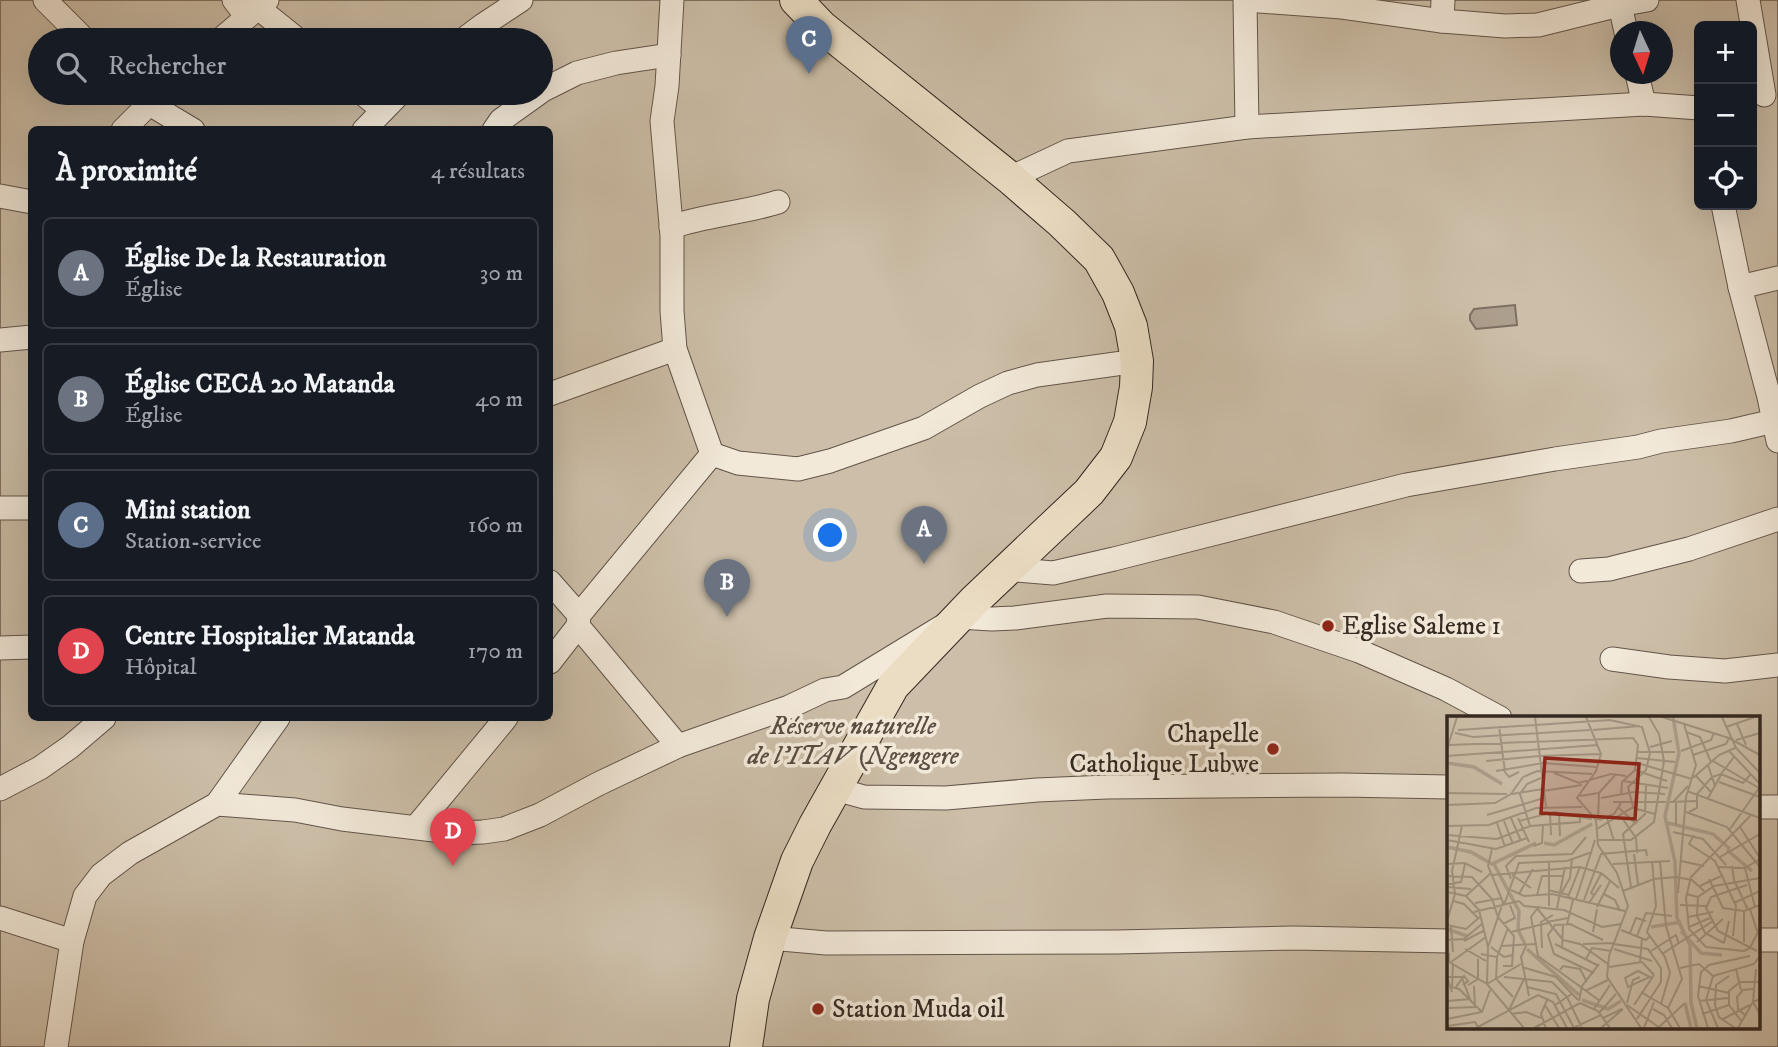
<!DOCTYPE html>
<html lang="fr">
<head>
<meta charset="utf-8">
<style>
  body { margin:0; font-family:"IM FELL DW Pica",serif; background:#20242c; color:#f1f3f6 }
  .controls { position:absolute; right:21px; top:21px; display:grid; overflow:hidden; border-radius:10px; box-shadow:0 7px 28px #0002 }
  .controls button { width:63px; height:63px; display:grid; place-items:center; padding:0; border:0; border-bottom:2px solid #363941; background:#171b24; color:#f1f3f6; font:35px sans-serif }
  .compass { position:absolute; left:1610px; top:21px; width:63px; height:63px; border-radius:50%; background:#171b24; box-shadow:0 7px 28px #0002; rotate:176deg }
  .you { position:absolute; left:831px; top:536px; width:24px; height:24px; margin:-18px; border:5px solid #fff; border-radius:50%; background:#1a73e8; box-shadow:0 0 0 10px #1a73e833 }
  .badge { display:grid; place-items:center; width:46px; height:46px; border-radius:50%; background:#c59692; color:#fff; font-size:23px; font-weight:700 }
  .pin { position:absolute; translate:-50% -58px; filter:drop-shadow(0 2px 4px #0008) }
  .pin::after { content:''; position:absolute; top:37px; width:24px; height:21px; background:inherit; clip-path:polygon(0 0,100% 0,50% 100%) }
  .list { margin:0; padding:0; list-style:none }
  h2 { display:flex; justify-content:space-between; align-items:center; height:91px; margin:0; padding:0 28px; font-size:30px }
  h2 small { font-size:23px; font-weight:400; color:#9ea1a6 }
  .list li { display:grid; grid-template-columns:46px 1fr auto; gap:21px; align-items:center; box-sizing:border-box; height:112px; margin:0 14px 14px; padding:0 14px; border:2px solid #363941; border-radius:10px }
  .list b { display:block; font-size:26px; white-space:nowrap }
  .list p { margin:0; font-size:23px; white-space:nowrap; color:#9ea1a6 }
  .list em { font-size:23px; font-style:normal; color:#9ea1a6 }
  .icon { flex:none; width:38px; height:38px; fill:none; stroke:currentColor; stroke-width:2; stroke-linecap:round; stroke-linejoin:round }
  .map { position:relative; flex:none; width:1778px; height:1047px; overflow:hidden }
  .search { position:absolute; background:#171b24; box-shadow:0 7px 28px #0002; left:28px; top:28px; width:525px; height:77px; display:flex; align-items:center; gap:18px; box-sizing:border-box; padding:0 24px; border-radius:38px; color:#9ea1a6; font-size:26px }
  .panel { position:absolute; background:#171b24; box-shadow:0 7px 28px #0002; left:28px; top:126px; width:525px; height:595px; border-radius:10px }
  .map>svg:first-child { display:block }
  .green { fill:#ccbea8; stroke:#807364; stroke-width:2; fill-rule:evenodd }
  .water { fill:#ad9f8d; stroke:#7d6f62; stroke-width:2 }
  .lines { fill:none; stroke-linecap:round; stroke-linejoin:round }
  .minor-casing { stroke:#62554a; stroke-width:25 }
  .highway-casing { stroke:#342821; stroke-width:34 }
  .minor { stroke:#f2e9d9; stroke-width:23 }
  .highway { stroke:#ebddc4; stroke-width:32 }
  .poi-dot { fill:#8f2418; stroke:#f2e9d9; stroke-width:2.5 }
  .labels { text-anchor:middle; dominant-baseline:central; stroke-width:7; stroke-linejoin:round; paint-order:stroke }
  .poi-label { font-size:26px; fill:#342821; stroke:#f2e9d9; text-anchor:start }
  .park-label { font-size:26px; font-style:italic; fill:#5a4e43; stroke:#f2e9d9 }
  .inset-river { fill:none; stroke:#ad9f8d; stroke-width:3.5 }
  .inset-road { fill:none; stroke:#a29583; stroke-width:2 }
  .view { fill:#8f2418; fill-opacity:0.15; stroke:#8f2418; stroke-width:3.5 }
  .inset-edge { fill:none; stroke:#342821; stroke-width:3.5 }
</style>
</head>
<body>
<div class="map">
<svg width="1778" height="1047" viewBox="0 0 1778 1047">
  <rect width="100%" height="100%" fill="#ebddc4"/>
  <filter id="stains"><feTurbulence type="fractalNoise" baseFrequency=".00286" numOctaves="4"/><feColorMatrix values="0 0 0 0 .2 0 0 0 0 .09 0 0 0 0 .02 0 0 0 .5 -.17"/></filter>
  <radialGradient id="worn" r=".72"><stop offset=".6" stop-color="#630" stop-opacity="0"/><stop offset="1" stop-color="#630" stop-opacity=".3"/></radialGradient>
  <path class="green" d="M0 0H1778V1047H0ZM1699 26H1752V205H1699ZM1620 32H1662V74H1620ZM40 40H541V93H40ZM32 130H550V718H32ZM1449 718H1759V1028H1449Z"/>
  <path class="water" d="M1515 305 1517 325 1476 329 1470 320V315L1474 309Z"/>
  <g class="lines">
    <defs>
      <g id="minor">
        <path d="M45 0 85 40"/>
        <path d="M234 0 247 17"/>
        <path d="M672 0 667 86 662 121 672 236V311L675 349 712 454 738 463 798 469 830 461 924 428 980 396 1008 383 1037 375 1137 361"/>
        <path d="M1245 0 1247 127"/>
        <path d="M1246 0 1342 7 1442 21 1505 26 1538 25 1619 5 1647 0"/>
        <path d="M1619 0 1626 32"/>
        <path d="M1748 0 1764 95"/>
        <path d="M257 7 298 40"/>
        <path d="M1442 21 1443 0"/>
        <path d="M220 40 267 0"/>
        <path d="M463 40 483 25 521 0"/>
        <path d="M1637 74 1644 104"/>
        <path d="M541 91 577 73 616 63 669 55"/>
        <path d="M138 93 148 103 193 130"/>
        <path d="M362 93 383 110"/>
        <path d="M123 130 158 95"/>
        <path d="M364 130 400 93"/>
        <path d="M494 130 501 120 539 93"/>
        <path d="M1010 178 1068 151 1247 127 1644 104 1699 108"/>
        <path d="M0 196 32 202"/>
        <path d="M1723 205 1740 287 1769 397 1778 441"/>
        <path d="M671 227C706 215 743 213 778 202"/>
        <path d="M1740 287 1778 278"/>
        <path d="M0 340 32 337"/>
        <path d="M550 394 675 349"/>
        <path d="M0 508H32"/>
        <path d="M1006 569 1053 573 1114 559 1406 485 1555 459 1638 447 1661 441 1731 431 1774 421"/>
        <path d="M1581 571 1609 569 1689 549 1778 519"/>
        <path d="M550 582 579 615"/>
        <path d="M578 626 678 746"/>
        <path d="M0 648 32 647"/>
        <path d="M1612 659 1669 667 1725 671 1778 665"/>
        <path d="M550 662 578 626 579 615 712 454"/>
        <path d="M0 789 40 768 70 747 104 718"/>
        <path d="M835 789 864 797 946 798 1037 790 1107 787 1343 785 1449 787"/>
        <path d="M217 804 295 810 342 819 459 833 483 832 504 829 540 815 598 784 678 746 789 707 825 690 843 687 958 617 992 619 1015 618 1107 606 1198 607 1274 622 1359 651 1446 689 1500 718"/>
        <path d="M1759 807H1778"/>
        <path d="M416 827 506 718"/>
        <path d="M0 918 72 941"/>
        <path d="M770 938 826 943 1116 942 1294 938 1449 941"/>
        <path d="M1759 940H1778"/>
        <path d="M56 1047 72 941 85 896 101 875 130 853 217 804 278 718"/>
      </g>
      <path id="highway" d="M746 1047 753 999 770 938 797 861 815 825 893 686 975 600 1089 492 1116 457 1130 422 1136 387 1137 361 1131 326 1118 293 1099 259 1062 223 1010 178 822 27 796 0"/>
    </defs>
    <use href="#minor" class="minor-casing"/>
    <use href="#highway" class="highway-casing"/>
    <use href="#minor" class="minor"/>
    <use href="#highway" class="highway"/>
  </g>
  <g class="poi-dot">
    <circle cx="1328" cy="626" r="7"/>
    <circle cx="1273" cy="749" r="7"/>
    <circle cx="818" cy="1009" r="7"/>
  </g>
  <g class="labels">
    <g class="poi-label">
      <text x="1342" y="626">Eglise Saleme 1</text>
      <text x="1259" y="734" text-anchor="end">Chapelle<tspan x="1259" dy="30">Catholique Lubwe</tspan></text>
      <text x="832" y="1009">Station Muda oil</text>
    </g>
    <g class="park-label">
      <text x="853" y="726">Réserve naturelle<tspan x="853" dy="30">de l'ITAV (Ngengere</tspan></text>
    </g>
  </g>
  <g transform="translate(1447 716)">
    <rect width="313" height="313" fill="#ebddc4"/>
    <path d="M0 1H313V312H0Z" fill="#ccbea8"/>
    <path class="inset-river" d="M226 1 232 37 218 100 228 146 230 202 243 229 244 287 250 312M0 47 27 51 55 68M221 107 266 118 283 133M97 127 107 129 145 108M0 131 24 136 45 148 89 127M280 134 305 155M47 148 72 195 71 214 78 228M204 211 234 206M0 213 20 220M234 215 254 237 275 239M80 233 132 279M135 284 161 293 174 285M238 287 244 312"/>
    <path class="inset-road" d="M88 1 99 91M139 1 154 38 149 55 130 82 149 104 151 129 170 157 181 190 162 240 160 261 194 312M215 1 282 22 313 39M275 1 289 32 313 57M290 8 299 29M52 10 58 56 62 61 72 56M279 11 308 1M11 14 163 4 195 11 203 37 199 54 181 71 186 91 150 113M146 14 193 10M239 16 253 21 264 46M8 17 26 21 143 14M289 24 313 17M2 29 186 22 191 29 188 54 175 66 174 79M203 31 225 25M0 33 10 1M234 35 264 24 267 17M282 35 313 68M191 36H228M246 39 279 28 282 22M0 40 151 29M92 40 153 38M190 42 228 46M39 45 92 40M266 45 312 72M190 47 245 63M261 49 268 70M188 54 220 65M49 55 96 47 149 51M107 57 132 67 164 58 179 60M274 58 287 41M249 60 264 76M246 62 272 39 288 32M176 65 221 72M272 66 313 81M96 75 135 69M240 75 313 102M0 77 60 78M152 77 169 58M65 78 96 73M133 80 152 77 151 104M154 82 187 76 218 78M261 82 274 59M166 86H219M223 86 249 85M226 86 241 70M229 87V109M0 89 48 87 64 78 76 61 90 55 145 58M172 92 189 108M186 92 208 98M239 96 280 111 313 151M242 96 250 92V78L265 61 274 58 296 67 304 58M103 97 104 119M112 97 113 120M40 99 97 82M304 99 244 161 239 182 242 213 259 231 297 235 303 232 313 212M64 102 74 125M71 102 82 126M160 102 167 125M175 102 189 122 190 137M152 104 167 98 174 87M57 105 66 128M72 105 107 96 145 103M50 107 58 131M0 110 42 109 89 92 135 91M83 110 73 78 80 68 94 62M293 111 313 142M283 113 312 72M226 116 256 123 279 149M0 119 50 123 83 110 133 106V100M247 119 242 128 268 145 289 190 286 220M0 124 49 133 80 122M152 124H184L207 106 217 45 212 18 202 1M87 130 95 127 96 109M187 138 191 168M273 141 313 118M102 145V190M205 145 209 190 200 216 218 241 223 257 214 288M234 145 257 150M213 146 219 210 235 263 221 292M0 148 18 147 35 156M166 148 223 145M285 150 287 164 301 194M272 151 298 152 313 143M298 152 308 191M45 159 133 151 154 157 172 172M65 159 84 172M0 160 25 161 45 183 51 201 67 220 65 250H56M64 163 59 150 69 140 125 138 139 121M262 163 276 192 297 195 313 189M0 168 14 166 18 148M300 169 264 181 259 192 271 215 310 235M253 170 276 159M0 171 24 173M184 171 176 118 198 98 199 70M64 174 77 180 105 178 178 195M101 174 122 179M176 175 207 163 229 161 245 164 257 175M0 176 19 180 32 194 41 231 40 268M115 176 123 162 125 142M231 177 239 81 249 49 237 8M72 178 86 153M157 178 168 184 173 195M239 178 251 181 250 200 258 217 277 227M90 179 95 160H117M19 180 44 157M148 180 144 177 154 158M251 181 267 170 313 162M125 182 121 181 133 151M129 183 148 124M137 184 154 138 199 134 200 140M6 185 17 188 31 202M72 185 77 190 117 194 155 211 174 208M28 187 55 182M142 187 154 169M287 187 313 175M57 189 72 147 120 145 145 136M233 189 259 190M92 190 84 201 91 240 153 285M89 191 116 224 133 228 161 248M150 191 163 165M110 192 118 151M303 193 310 215M297 195V226M27 196 72 185M241 201 266 196M0 205 8 178 5 155 15 110M100 206 121 202M56 208 68 202 63 189M120 208 126 184M0 209 19 213 34 200M4 211 6 236M242 211 263 202M174 214 199 224 202 221M64 216 101 207M146 216 150 193M183 217 189 202 199 205M190 220 199 197 225 200M0 224 17 223 36 207M17 225 38 214M250 226 276 203M277 227 282 205M108 228 152 250M136 228 167 227M167 228 201 233 214 252V266L190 303M55 230 88 228M79 230 74 241 82 280M41 231 56 186 41 150 45 133M44 231 57 241 66 239M95 232 94 206 106 199M18 233 39 245M115 233 116 208M167 233 205 245M204 235 229 219 232 228M2 237V246L40 268 77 312M34 238 50 241 49 264M215 238 266 205M50 241 61 212M139 243 145 232 164 235M4 246 39 221M193 246 195 222M75 251 109 261 131 284M162 251 195 246 207 259M233 252 252 248 266 260M289 253 294 274M309 253 306 286 313 298M113 254 116 250 133 253 140 266M191 255 203 261 181 271 178 262ZM147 257 107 238 101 219 108 209 123 208 156 224M282 260 269 269 268 289 272 301 288 312M57 261 105 266 120 281M50 264 66 281M40 268 74 248M21 269 31 263V243M251 270 282 277M4 271 12 273 35 296M5 271 6 247M9 271 17 260 21 265 16 269M80 271 109 278 127 312M138 275 161 264M5 276 0 261H16M194 276 221 292 233 312M120 281 135 312M0 285 23 283 15 262M132 285 135 270 152 248M252 285 281 282M133 287 151 295 163 312M180 287 186 264 193 261M98 289 112 312M108 289 126 277M180 289 213 312M187 289 207 259M2 292 28 291 27 270M147 293 163 269M206 293 217 299 225 312M62 294 77 263M152 297 169 278M64 298 79 296 94 302M255 298 282 289M299 300 291 293 290 281 296 274 306 273M156 302 175 293M0 303 35 296 43 274M276 303 303 289M295 306 282 289V275L293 266H313M0 310 28 306 31 311M128 311 154 299M212 311 238 287M29 312 91 279 106 286 120 312M87 312 133 287M99 312 94 298 101 282M154 312 176 293M197 312 207 286M261 312 251 280 254 256 262 249 303 240M271 312 259 284 266 260 307 248 312 241M291 312 306 286 313 283"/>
    <path class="view" d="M98 42 192 48 188 103 94 97Z"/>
    <rect width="313" height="313" class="inset-edge"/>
  </g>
  <rect width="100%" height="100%" filter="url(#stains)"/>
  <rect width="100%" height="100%" fill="url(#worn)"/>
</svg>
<div class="controls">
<button>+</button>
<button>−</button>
<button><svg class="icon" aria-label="locate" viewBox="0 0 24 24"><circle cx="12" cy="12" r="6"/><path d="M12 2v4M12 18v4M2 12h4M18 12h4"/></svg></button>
</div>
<svg class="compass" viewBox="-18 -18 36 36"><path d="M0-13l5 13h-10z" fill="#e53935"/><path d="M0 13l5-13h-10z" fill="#9ea1a6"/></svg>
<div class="you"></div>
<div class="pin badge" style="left:924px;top:564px;background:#6b7280">A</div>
<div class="pin badge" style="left:727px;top:617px;background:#6b7280">B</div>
<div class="pin badge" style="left:809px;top:74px;background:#5c6f8a">C</div>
<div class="pin badge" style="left:453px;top:866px;background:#e0444e">D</div>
<div class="search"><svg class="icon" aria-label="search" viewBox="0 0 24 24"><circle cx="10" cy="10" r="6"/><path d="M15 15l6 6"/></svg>Rechercher</div>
<section class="panel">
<h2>À proximité<small>4 résultats</small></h2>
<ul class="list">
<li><span class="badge" style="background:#6b7280">A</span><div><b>Église De la Restauration</b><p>Église</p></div><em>30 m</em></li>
<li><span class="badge" style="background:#6b7280">B</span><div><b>Église CECA 20 Matanda</b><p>Église</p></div><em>40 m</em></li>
<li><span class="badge" style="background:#5c6f8a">C</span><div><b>Mini station</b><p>Station-service</p></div><em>160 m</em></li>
<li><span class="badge" style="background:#e0444e">D</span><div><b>Centre Hospitalier Matanda</b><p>Hôpital</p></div><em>170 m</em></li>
</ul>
</section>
</div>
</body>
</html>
